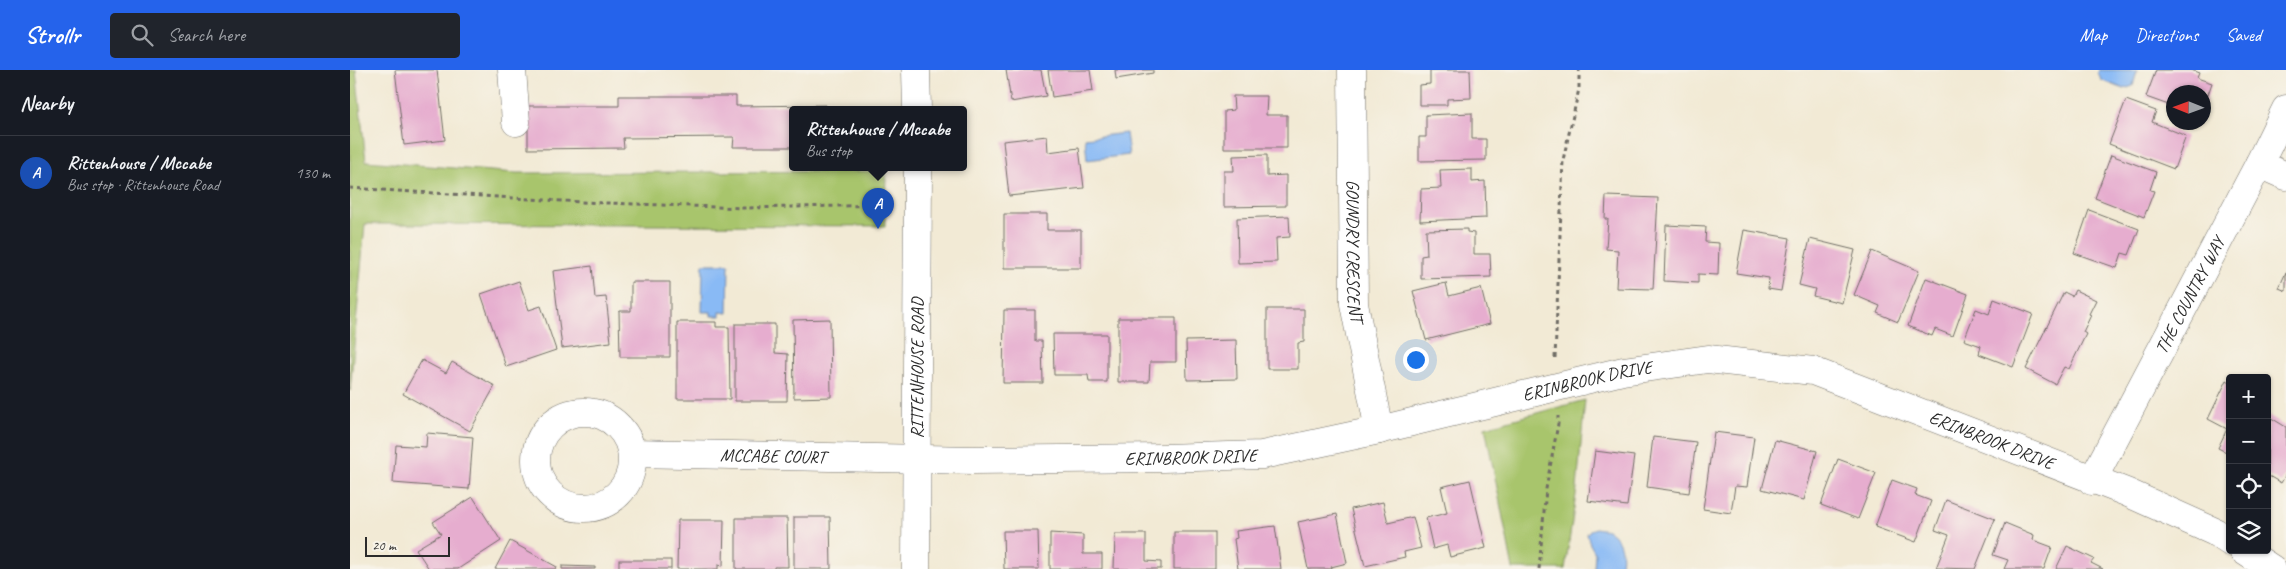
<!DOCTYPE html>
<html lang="en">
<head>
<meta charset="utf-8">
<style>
  body { margin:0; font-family:Caveat,sans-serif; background:#20242c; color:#f1f3f6 }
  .controls { position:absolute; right:15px; bottom:15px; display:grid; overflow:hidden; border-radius:5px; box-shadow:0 1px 4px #0004 }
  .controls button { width:45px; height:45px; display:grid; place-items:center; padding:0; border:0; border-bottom:1px solid #363941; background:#171b24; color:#f1f3f6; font:25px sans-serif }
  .compass { position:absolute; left:1816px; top:15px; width:45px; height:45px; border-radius:50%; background:#171b24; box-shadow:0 1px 4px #0004; rotate:271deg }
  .scale { position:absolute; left:15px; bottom:12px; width:85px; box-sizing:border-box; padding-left:5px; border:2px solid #2b2b2b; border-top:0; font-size:14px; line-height:18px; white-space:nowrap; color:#2b2b2b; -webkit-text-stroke:4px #f7f3e8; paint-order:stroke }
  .you { position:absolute; left:1065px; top:289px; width:18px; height:18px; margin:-12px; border:4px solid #fff; border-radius:50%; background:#1a73e8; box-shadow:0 0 0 8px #1a73e833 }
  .badge { display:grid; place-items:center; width:32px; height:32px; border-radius:50%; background:#2563eb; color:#fff; font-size:16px; font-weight:700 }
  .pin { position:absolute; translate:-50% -41px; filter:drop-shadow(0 1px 2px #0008) }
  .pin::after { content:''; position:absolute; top:26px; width:18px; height:15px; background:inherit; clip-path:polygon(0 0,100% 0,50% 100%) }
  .popup { position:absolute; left:439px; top:36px; width:178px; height:65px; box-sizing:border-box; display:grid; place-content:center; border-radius:5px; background:#171b24; filter:drop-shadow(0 1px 4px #0005); font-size:16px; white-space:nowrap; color:#9ea1a6 }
  .popup b { font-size:19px; color:#f1f3f6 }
  .popup::after { content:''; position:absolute; left:50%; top:100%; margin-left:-10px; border:10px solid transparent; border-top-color:#171b24 }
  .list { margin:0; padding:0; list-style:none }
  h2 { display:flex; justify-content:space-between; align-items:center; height:65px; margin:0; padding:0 20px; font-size:21px }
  h2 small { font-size:16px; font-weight:400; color:#9ea1a6 }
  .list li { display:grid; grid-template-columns:32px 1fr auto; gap:15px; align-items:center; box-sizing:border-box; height:75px; padding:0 20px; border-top:1px solid #363941 }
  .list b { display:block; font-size:19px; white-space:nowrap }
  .list p { margin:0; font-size:16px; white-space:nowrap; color:#9ea1a6 }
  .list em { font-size:16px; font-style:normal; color:#9ea1a6 }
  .icon { flex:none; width:28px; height:28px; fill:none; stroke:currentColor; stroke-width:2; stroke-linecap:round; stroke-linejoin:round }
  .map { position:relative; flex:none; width:1936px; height:499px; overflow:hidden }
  header { display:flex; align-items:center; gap:30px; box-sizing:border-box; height:70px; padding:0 25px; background:#2563eb; color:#fff }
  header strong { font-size:24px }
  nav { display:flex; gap:28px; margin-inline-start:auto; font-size:18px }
  .search { width:350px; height:45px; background:#20242c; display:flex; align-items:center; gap:12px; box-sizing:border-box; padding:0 18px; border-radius:5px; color:#9ea1a6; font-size:19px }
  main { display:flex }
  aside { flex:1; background:#171b24 }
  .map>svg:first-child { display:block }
  .green { fill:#a8c56c; stroke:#6a784c }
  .water { fill:#89baf5; stroke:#5a7290 }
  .building { fill:#e6adcf }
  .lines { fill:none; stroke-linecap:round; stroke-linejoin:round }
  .minor-casing { stroke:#716e66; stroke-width:29 }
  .path { stroke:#716e66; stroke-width:3; stroke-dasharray:4 4; stroke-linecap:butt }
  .minor { stroke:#fff; stroke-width:28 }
  .labels { text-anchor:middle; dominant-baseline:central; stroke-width:4.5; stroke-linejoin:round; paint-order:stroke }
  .street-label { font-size:18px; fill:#2b2b2b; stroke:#f7f3e8 }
</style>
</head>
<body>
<header>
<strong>Strollr</strong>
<div class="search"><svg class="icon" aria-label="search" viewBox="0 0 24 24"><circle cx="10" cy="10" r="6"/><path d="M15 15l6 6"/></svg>Search here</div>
<nav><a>Map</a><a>Directions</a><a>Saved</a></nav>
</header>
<main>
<aside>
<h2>Nearby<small></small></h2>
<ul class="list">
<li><span class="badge" style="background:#1a4fb4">A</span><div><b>Rittenhouse / Mccabe</b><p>Bus stop · Rittenhouse Road</p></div><em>130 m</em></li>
</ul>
</aside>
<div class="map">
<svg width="1936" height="499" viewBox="0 0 1936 499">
  <rect width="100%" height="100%" fill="#f7f3e8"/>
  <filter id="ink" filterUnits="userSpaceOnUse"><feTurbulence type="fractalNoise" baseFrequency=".02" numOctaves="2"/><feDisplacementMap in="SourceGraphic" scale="10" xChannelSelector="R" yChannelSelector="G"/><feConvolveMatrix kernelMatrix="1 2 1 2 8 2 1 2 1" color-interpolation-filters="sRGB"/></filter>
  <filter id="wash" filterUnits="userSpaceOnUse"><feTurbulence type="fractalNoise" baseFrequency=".0096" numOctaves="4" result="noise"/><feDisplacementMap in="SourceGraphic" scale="20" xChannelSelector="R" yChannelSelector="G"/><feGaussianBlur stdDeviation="1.12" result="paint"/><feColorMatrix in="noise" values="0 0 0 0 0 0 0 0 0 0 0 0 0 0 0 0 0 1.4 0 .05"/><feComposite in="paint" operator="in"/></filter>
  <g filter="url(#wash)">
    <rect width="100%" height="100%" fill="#f2ead5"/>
    <g class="green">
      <path d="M0 0H6L16 91 166 103 536 101 535 156 15 154 0 321Z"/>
      <path d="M1235 330 1227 418 1215 499H1163L1135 357Z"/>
    </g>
    <g class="water">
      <path d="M1749 0H1787V1L1783 16 1774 19 1751 10 1748 3Z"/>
      <path d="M776 63 779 85 737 90 735 68Z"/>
      <path d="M353 194H379L378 243 370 242V246H361V242H352Z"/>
      <path d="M1246 458C1249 459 1254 459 1257 460 1271 465 1275 488 1269 499H1244L1245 483 1240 474 1237 464 1240 460Z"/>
    </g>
    <g id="blocks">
      <g class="building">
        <path d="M45 0H87L95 70 54 75Z"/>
        <path d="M656 0H691L696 26 661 32Z"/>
        <path d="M698 0H740L743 21 702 27Z"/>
        <path d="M765 0H803V3L766 9Z"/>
        <path d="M1080 0H1120L1121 28 1097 29V35H1069V15L1080 14Z"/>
        <path d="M1806 0H1841L1849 3 1847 8 1862 13 1854 36V22H1824V37L1796 27Z"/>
        <path d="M269 26H386V36L476 35V40H443V77H383L384 67 273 68 274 78 178 79V36H269Z"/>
        <path d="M883 26H917L916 45H937V78H874V41L884 40Z"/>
        <path d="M1776 30 1806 41 1802 52 1836 66 1824 99 1759 74Z"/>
        <path d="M1122 43V69H1136V90L1069 91V67H1076V45Z"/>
        <path d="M697 66 698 82 729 78 734 118 659 126 653 71Z"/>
        <path d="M917 85V106L936 105V136L874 137V101H884L883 86Z"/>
        <path d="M1761 85 1806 102 1800 120 1804 121 1794 147 1745 128Z"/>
        <path d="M1122 99V112L1135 111 1136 148 1070 151 1071 119 1091 118 1090 100Z"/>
        <path d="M1256 126 1308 128 1303 219 1266 218 1268 180 1256 179 1258 149H1255Z"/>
        <path d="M1739 140 1789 159 1779 185 1772 183 1767 198 1724 183Z"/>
        <path d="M654 144H697V160H731V198H654Z"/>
        <path d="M939 146 940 167 926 168 927 192 888 193 887 148Z"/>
        <path d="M1316 155 1356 157 1355 172 1369 173 1368 205 1348 204V213L1314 211Z"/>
        <path d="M1117 159V162L1124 163V184H1140L1141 207 1071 209V186L1077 185 1076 160Z"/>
        <path d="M1394 160 1440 168 1431 221 1418 219 1419 208 1386 203Z"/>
        <path d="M1460 169 1505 180 1492 233 1463 226 1465 219 1449 215Z"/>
        <path d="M1522 181 1569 201 1548 252 1527 243 1530 236 1504 225Z"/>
        <path d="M242 196 245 228 256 227 261 272 212 278 203 201Z"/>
        <path d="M1936 202V221L1929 218Z"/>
        <path d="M1576 208 1618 224 1603 266 1585 259 1582 266 1558 256Z"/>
        <path d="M169 211 179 240 191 236 206 280 156 297 131 224Z"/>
        <path d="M281 212H320V287H270L269 241H281Z"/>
        <path d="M1096 213 1099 226 1131 218 1140 254 1076 270 1063 221Z"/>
        <path d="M1725 220 1746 230 1739 244 1741 245 1733 262 1736 264 1719 299 1714 297 1705 314 1676 299 1714 222 1722 226Z"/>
        <path d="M1644 229 1683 244 1663 297 1629 284 1631 276 1614 270 1626 239 1639 244Z"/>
        <path d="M917 239H954V272L948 273V299H917Z"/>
        <path d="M654 240H685V271H692L693 313H653Z"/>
        <path d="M768 248H826V292H800L799 312H768Z"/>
        <path d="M480 249 481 327 444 328 443 250Z"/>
        <path d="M327 252H366V257H379L380 329H327Z"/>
        <path d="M385 254H425V283L438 284 437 331H385Z"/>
        <path d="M703 264H757V312H739L738 305H704Z"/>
        <path d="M886 270 887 309 837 310 836 271Z"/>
        <path d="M72 290 96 303 102 292 145 316 120 361 53 324Z"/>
        <path d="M1877 310 1880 312V384L1868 378 1877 359 1858 349Z"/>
        <path d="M1918 346 1936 357V404L1931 413 1917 405Z"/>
        <path d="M1364 362 1404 367 1397 417 1385 416 1381 443 1353 439Z"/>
        <path d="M77 363 123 367 119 419 43 413 46 375 76 377Z"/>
        <path d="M1303 367 1346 372 1339 423 1297 417Z"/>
        <path d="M1425 370 1467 381 1454 430 1412 419Z"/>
        <path d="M1245 381 1284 386 1277 436 1238 431Z"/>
        <path d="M1488 389 1526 403 1508 449 1471 435Z"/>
        <path d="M1120 410 1136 478 1100 487 1097 475 1083 479 1076 448 1097 443 1091 417Z"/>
        <path d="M1542 410 1567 419 1565 425 1581 431 1566 472 1525 457Z"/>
        <path d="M123 427 151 471 108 499H79L66 479 91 464 83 452Z"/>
        <path d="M1596 430 1645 449 1625 499 1586 498 1599 465 1585 460Z"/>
        <path d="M1033 432 1038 453 1063 447 1071 478 1054 482 1055 487 1015 496 1001 439Z"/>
        <path d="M987 444 997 493 981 497 982 499H958L948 452Z"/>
        <path d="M444 447H480L481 499H444Z"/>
        <path d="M386 448H437L438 497H424V499H386Z"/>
        <path d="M328 450H374L373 496 368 495V499H327Z"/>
        <path d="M1655 453 1684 465 1683 470 1702 477 1694 499H1654L1658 490 1643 485Z"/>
        <path d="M925 456 931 499H888L884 469 887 468 886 461Z"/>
        <path d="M653 461H688L689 499H654Z"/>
        <rect x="824" y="462" width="41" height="37"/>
        <path d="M700 463 733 465V484H752V499H700Z"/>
        <path d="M765 464H796V491L811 492V499H764Z"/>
        <path d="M160 471 207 497 206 499H145Z"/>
        <path d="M1717 476 1744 489 1741 493 1753 499H1706Z"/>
        <rect x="269" y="490" width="52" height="9"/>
        <path d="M212 496 245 497V499H212Z"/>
      </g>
    </g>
  </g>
  <g filter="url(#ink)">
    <use href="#blocks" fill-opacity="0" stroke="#716e66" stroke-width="1"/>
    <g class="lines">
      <defs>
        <g id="minor">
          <path d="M162 0 166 52"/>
          <path d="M566 0 567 40"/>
          <path id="s1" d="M1002 0 1004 234 1029 360"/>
          <path d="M1909 94 1936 106"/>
          <circle cx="234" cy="390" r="48"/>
          <path id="s2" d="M282 383 623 390 813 388 912 385 1029 360 1273 301 1358 289 1463 301 1776 422 1865 462 1880 472"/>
          <path id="s3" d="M1742 411 1909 94 1936 39"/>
          <path d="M1893 480 1922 499"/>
          <path id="s4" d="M566 499 568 98"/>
        </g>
      </defs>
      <use href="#minor" class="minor-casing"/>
      <g class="path">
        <path d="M0 118 230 132 394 138 541 135"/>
        <path d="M1205 288 1213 90 1229 19V0"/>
        <path d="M1189 499 1196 419 1208 354V346"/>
      </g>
      <use href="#minor" class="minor"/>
    </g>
  </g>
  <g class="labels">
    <g class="street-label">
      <text stroke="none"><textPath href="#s1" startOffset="181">GOUNDRY CRESCENT</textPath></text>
      <text stroke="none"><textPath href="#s3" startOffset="210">THE COUNTRY WAY</textPath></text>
      <text stroke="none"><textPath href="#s4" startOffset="201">RITTENHOUSE ROAD</textPath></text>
      <text stroke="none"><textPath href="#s2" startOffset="964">ERINBROOK DRIVE</textPath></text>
      <text stroke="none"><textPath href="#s2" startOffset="1384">ERINBROOK DRIVE</textPath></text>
      <text stroke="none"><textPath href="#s2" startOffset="141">MCCABE COURT</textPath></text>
      <text stroke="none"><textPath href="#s2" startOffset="559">ERINBROOK DRIVE</textPath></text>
    </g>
  </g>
</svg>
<div class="controls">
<button>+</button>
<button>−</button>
<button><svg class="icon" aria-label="locate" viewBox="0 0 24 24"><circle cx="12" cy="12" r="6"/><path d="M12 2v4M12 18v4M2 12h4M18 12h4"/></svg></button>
<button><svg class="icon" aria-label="layers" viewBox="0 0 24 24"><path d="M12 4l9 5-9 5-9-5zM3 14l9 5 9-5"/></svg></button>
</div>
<svg class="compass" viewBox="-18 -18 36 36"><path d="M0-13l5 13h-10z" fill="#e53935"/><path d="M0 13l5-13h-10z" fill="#9ea1a6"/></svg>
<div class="scale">20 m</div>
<div class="you"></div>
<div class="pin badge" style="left:528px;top:159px;background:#1a4fb4">A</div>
<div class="popup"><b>Rittenhouse / Mccabe</b>Bus stop</div>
</div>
</main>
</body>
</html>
